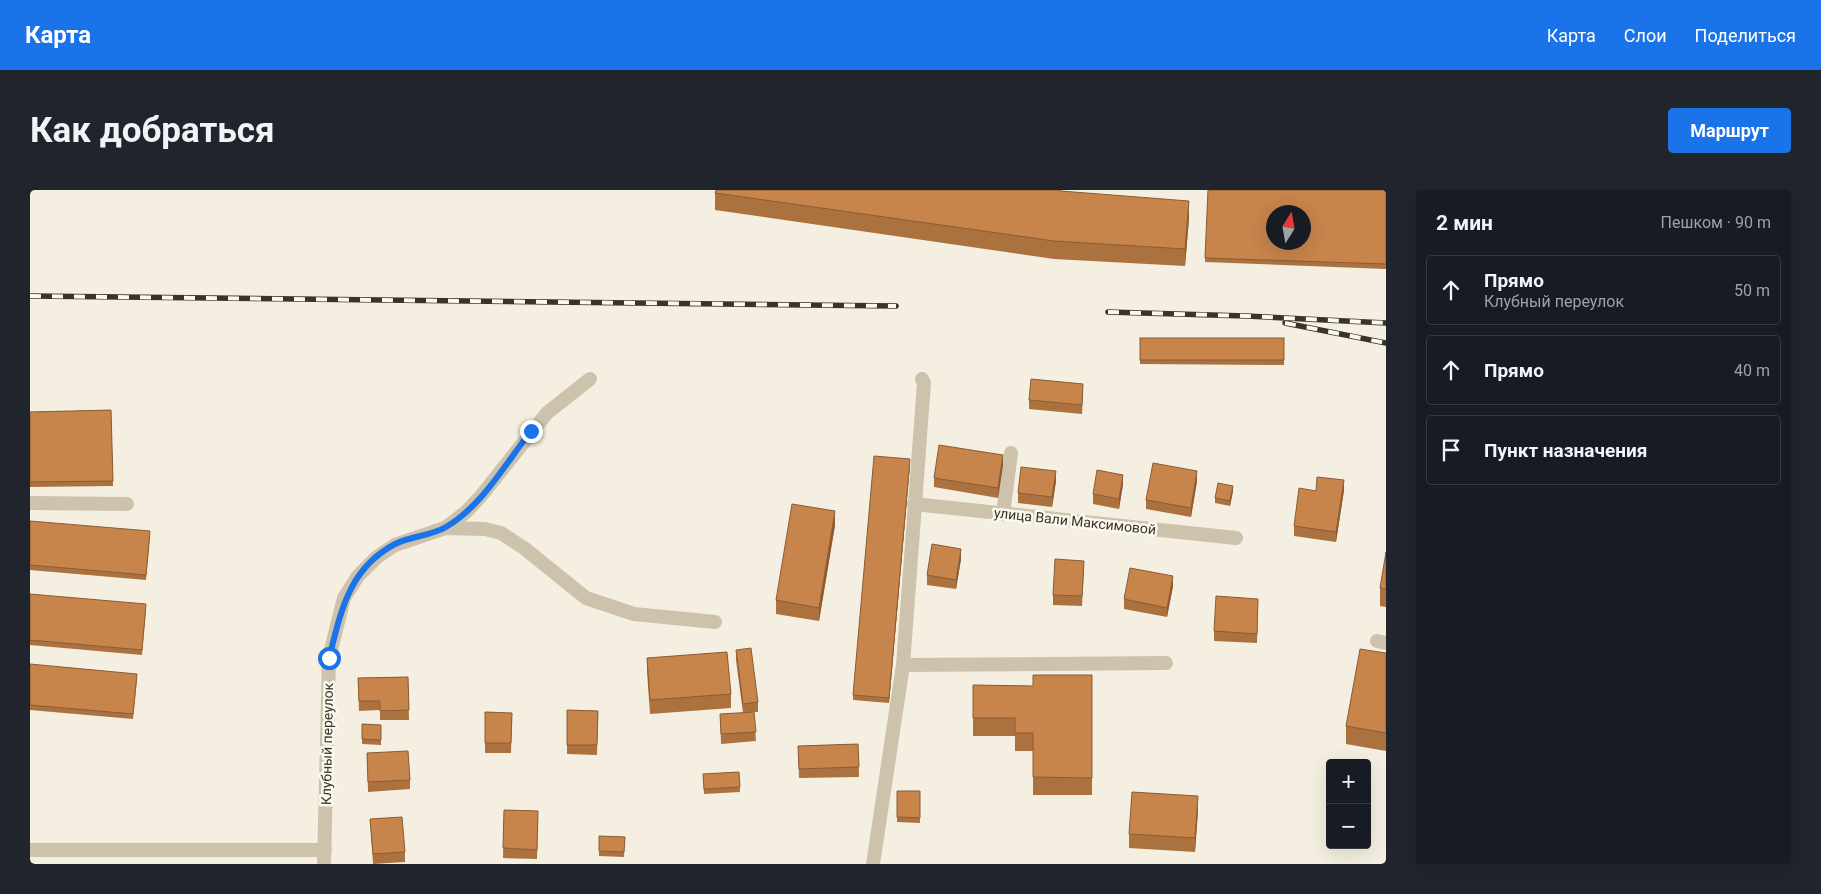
<!DOCTYPE html>
<html lang="ru">
<head>
<meta charset="utf-8">
<style>
  body { margin:0; font-family:Roboto,sans-serif; background:#20242c; color:#f1f3f6 }
  .controls { position:absolute; right:15px; bottom:15px; display:grid; overflow:hidden; border-radius:5px; box-shadow:0 5px 20px #0002 }
  .controls button { width:45px; height:45px; display:grid; place-items:center; padding:0; border:0; border-bottom:1px solid #363941; background:#171b24; color:#f1f3f6; font:25px sans-serif }
  .compass { position:absolute; left:1236px; top:15px; width:45px; height:45px; border-radius:50%; background:#171b24; box-shadow:0 5px 20px #0002; rotate:11deg }
  .stop { position:absolute; width:15px; height:15px; margin:-11px; border:4px solid #1a73e8; border-radius:50%; background:#fff }
  .stop.end { background:#1a73e8; border-color:#fff; box-shadow:0 1px 5px #0008 }
  .list { margin:0; padding:0; list-style:none }
  h2 { display:flex; justify-content:space-between; align-items:center; height:65px; margin:0; padding:0 20px; font-size:21px }
  h2 small { font-size:16px; font-weight:400; color:#9ea1a6 }
  .list li { display:grid; grid-template-columns:32px 1fr auto; gap:15px; align-items:center; box-sizing:border-box; height:70px; margin:0 10px 10px; padding:0 10px; border:1px solid #363941; border-radius:5px }
  .list b { display:block; font-size:19px; white-space:nowrap }
  .list p { margin:0; font-size:16px; white-space:nowrap; color:#9ea1a6 }
  .list em { font-size:16px; font-style:normal; color:#9ea1a6 }
  .icon { flex:none; width:28px; height:28px; fill:none; stroke:currentColor; stroke-width:2; stroke-linecap:round; stroke-linejoin:round }
  .map { position:relative; flex:none; width:1356px; height:674px; overflow:hidden; border-radius:5px }
  header { display:flex; align-items:center; gap:30px; box-sizing:border-box; height:70px; padding:0 25px; background:#1a73e8; color:#fff }
  header strong { font-size:24px }
  nav { display:flex; gap:28px; margin-inline-start:auto; font-size:18px }
  .intro { display:flex; align-items:center; justify-content:space-between; box-sizing:border-box; height:120px; padding:0 30px }
  h1 { margin:0; font-size:35px }
  .button { padding:12px 22px; border-radius:5px; background:#1a73e8; color:#fff; font-size:18px; font-weight:700 }
  main { display:flex; gap:30px; padding:0 30px }
  aside { flex:1; background:#171b24; border-radius:5px; box-shadow:0 5px 20px #0002 }
  .map>svg:first-child { display:block }
  .lines { fill:none; stroke-linecap:round; stroke-linejoin:round }
  .service { stroke:#cdc2ac; stroke-width:14 }
  .minor { stroke:#cdc2ac; stroke-width:14 }
  .rail-casing { stroke:#3a332b; stroke-width:5.5 }
  .rail { stroke:#fbf8ed; stroke-width:4; stroke-dasharray:11; stroke-linecap:butt }
  .wall { fill:#ab7240 }
  .shaded-wall { fill:#8b5c34 }
  .building { fill:#c7844b; stroke:#8b5c34; fill-rule:evenodd }
  .route { stroke:#1a73e8; stroke-width:6 }
  .labels { text-anchor:middle; dominant-baseline:central; stroke-width:5; stroke-linejoin:round; paint-order:stroke }
  .street-label { font-size:14px; fill:#3a332b; stroke:#fbf8ed }
</style>
</head>
<body>
<header>
<strong>Карта</strong>
<nav><a>Карта</a><a>Слои</a><a>Поделиться</a></nav>
</header>
<div class="intro"><h1>Как добраться</h1><a class="button">Маршрут</a></div>
<main>
<div class="map">
<svg width="1356" height="674" viewBox="0 0 1356 674">
  <rect width="100%" height="100%" fill="#f4efe0"/>
  <g class="lines">
    <g class="service">
      <path d="M0 313 97 314"/>
      <path d="M884 314 1206 348"/>
      <path d="M973 324 981 263"/>
      <path d="M415 338 436 322 451 306 517 223 560 189"/>
      <path d="M1347 451 1356 453"/>
      <path d="M873 475 1136 473"/>
      <path d="M0 660H295"/>
    </g>
    <g class="minor">
      <path d="M294 674 299 468 314 408 328 386 347 367 365 355 415 338 455 339 471 343 494 358 556 408 604 424 685 432"/>
      <path d="M843 674 873 475 894 193 892 189"/>
    </g>
    <defs>
      <g id="rail">
        <path d="M0 106 866 116"/>
        <path d="M1078 122 1216 126 1356 133"/>
        <path d="M1255 133 1356 153"/>
      </g>
    </defs>
    <use href="#rail" class="rail-casing"/>
    <use href="#rail" class="rail"/>
  </g>
  <g class="wall">
    <path d="M1178 0H1356V79L1175 72Z"/>
    <path d="M1033 1 1159 28 1155 76 1024 69 685 20V3Z"/>
    <path d="M1110 148H1254V175L1110 174Z"/>
    <path d="M1053 203 1052 224 999 219V210Z"/>
    <path d="M81 220 83 296 0 297V222Z"/>
    <path d="M880 274 859 513 823 510V505Z"/>
    <path d="M973 275 968 308 904 297V288Z"/>
    <path d="M1026 291 1022 317 988 313V303Z"/>
    <path d="M1167 291 1161 327 1116 319V310Z"/>
    <path d="M1093 294 1089 319 1063 314V304Z"/>
    <path d="M1314 300 1306 352 1264 346V336Z"/>
    <path d="M1203 301 1200 316 1185 313V308Z"/>
    <path d="M0 331 120 346 116 390 0 380Z"/>
    <path d="M805 335 789 431 746 424V410Z"/>
    <path d="M1356 362V417L1350 416V398Z"/>
    <path d="M931 369 926 399 897 395V385Z"/>
    <path d="M1054 380 1052 416 1023 415V405Z"/>
    <path d="M1143 396 1137 427 1094 419V409Z"/>
    <path d="M0 404 116 419 112 465 0 455Z"/>
    <path d="M1228 419 1227 453 1184 451V441Z"/>
    <path d="M706 460 728 512V522H724L726 551 691 554 690 524 713 523 706 470Z"/>
    <path d="M1356 463V561L1316 554V536Z"/>
    <path d="M617 468 701 504V518L620 524 617 481Z"/>
    <path d="M0 474 107 489 103 529 0 520Z"/>
    <path d="M1062 485V605H1003V561H985V546H943V495L1003 496Z"/>
    <path d="M378 487 379 530H350V520L329 521 328 488Z"/>
    <path d="M537 520 568 521 567 565 537 564Z"/>
    <path d="M455 522 482 523 481 563H455Z"/>
    <path d="M332 534 351 535V555L332 554Z"/>
    <path d="M828 554 829 587 769 588 768 556Z"/>
    <path d="M337 563 380 590V599L338 602Z"/>
    <path d="M709 582 710 602 674 604 673 584Z"/>
    <path d="M867 601H890V633L867 632Z"/>
    <path d="M474 620 508 621 507 669 473 668Z"/>
    <path d="M1168 620 1165 662 1099 658V644Z"/>
    <path d="M340 629 375 662V672L343 674Z"/>
    <path d="M569 646 595 647 594 667 569 666Z"/>
  </g>
  <g class="shaded-wall">
    <path d="M1159 11V28L1155 76V59Z"/>
    <path d="M973 265V275L968 308V298Z"/>
    <path d="M880 269V274L859 513V508Z"/>
    <path d="M1026 281V291L1022 317V307Z"/>
    <path d="M1167 281V291L1161 327V318Z"/>
    <path d="M1093 285V294L1089 319V309Z"/>
    <path d="M1314 290V300L1306 352V342Z"/>
    <path d="M1203 296V301L1200 316V311Z"/>
    <path d="M805 321V335L789 431V418Z"/>
    <path d="M931 359V369L926 399V390Z"/>
    <path d="M1143 386V396L1137 427V418Z"/>
    <path d="M1168 606V620L1165 662V648Z"/>
  </g>
  <g class="building">
    <path d="M686 0H1031V1L1159 11 1155 59 1024 51 685 3Z"/>
    <path d="M1178 0H1356V74L1175 68ZM1244 22H1274V52H1244Z"/>
    <rect x="1110" y="148" width="144" height="22"/>
    <path d="M1001 189 1053 194 1052 215 999 210Z"/>
    <path d="M81 220 83 291 0 292V222Z"/>
    <path d="M909 255 973 265 968 298 904 288Z"/>
    <path d="M844 266 880 269 859 508 823 505Z"/>
    <path d="M1123 273 1167 281 1161 318 1116 310Z"/>
    <path d="M991 277 1026 281 1022 307 988 303Z"/>
    <path d="M1067 280 1093 285 1089 309 1063 304Z"/>
    <path d="M1287 287 1314 290 1306 342 1264 336 1269 298 1286 301Z"/>
    <path d="M1188 293 1203 296 1200 311 1185 308Z"/>
    <path d="M762 314 805 321 789 418 746 410Z"/>
    <path d="M0 331 120 341 116 385 0 375Z"/>
    <path d="M902 354 931 359 926 390 897 385Z"/>
    <path d="M1356 362V399L1350 398Z"/>
    <path d="M1025 369 1054 371 1052 406 1023 405Z"/>
    <path d="M1100 378 1143 386 1137 418 1094 409Z"/>
    <path d="M0 404 116 414 112 460 0 450Z"/>
    <path d="M1186 406 1228 409 1227 444 1184 441Z"/>
    <path d="M721 458 728 512 713 514 706 460Z"/>
    <path d="M1330 459 1356 463V543L1316 536Z"/>
    <path d="M697 462 701 504 620 510 617 468Z"/>
    <path d="M0 474 107 484 103 524 0 515Z"/>
    <path d="M1003 485H1062V588L1003 587V543H985V528H943V495L1003 496Z"/>
    <path d="M378 487 379 520 350 521V511H329L328 488Z"/>
    <path d="M537 520 568 521 567 555H537Z"/>
    <path d="M455 522 482 523 481 553H455Z"/>
    <path d="M724 522 726 542 691 544 690 524Z"/>
    <path d="M332 534 351 535V550L332 549Z"/>
    <path d="M828 554 829 577 769 579 768 556Z"/>
    <path d="M378 561 380 590 338 592 337 563Z"/>
    <path d="M709 582 710 597 674 599 673 584Z"/>
    <path d="M867 601H890V628L867 627Z"/>
    <path d="M1102 602 1168 606 1165 648 1099 644Z"/>
    <path d="M474 620 508 621 507 660 473 658Z"/>
    <path d="M372 627 375 662 343 664 340 629Z"/>
    <path d="M569 646 595 647 594 662 569 661Z"/>
  </g>
  <g class="lines">
    <path class="route" d="M299 468C311 422 318 379 365 354 381 346 401 346 416 337 452 316 476 273 501 241"/>
  </g>
  <g class="labels">
    <g class="street-label">
      <text transform="translate(1045 331) rotate(6)">улица Вали Максимовой</text>
      <text transform="translate(297 554) rotate(-89)">Клубный переулок</text>
    </g>
  </g>
</svg>
<div class="controls">
<button>+</button>
<button>−</button>
</div>
<svg class="compass" viewBox="-18 -18 36 36"><path d="M0-13l5 13h-10z" fill="#e53935"/><path d="M0 13l5-13h-10z" fill="#9ea1a6"/></svg>
<div class="stop" style="left:299px;top:468px"></div>
<div class="stop end" style="left:501px;top:241px"></div>
</div>
<aside>
<h2>2 мин<small>Пешком · 90 m</small></h2>
<ul class="list">
<li><svg class="icon" aria-label="ahead" viewBox="0 0 24 24"><path d="M12 20V5M6 11l6-6 6 6"/></svg><div><b>Прямо</b><p>Клубный переулок</p></div><em>50 m</em></li>
<li><svg class="icon" aria-label="ahead" viewBox="0 0 24 24"><path d="M12 20V5M6 11l6-6 6 6"/></svg><div><b>Прямо</b></div><em>40 m</em></li>
<li><svg class="icon" aria-label="arrive" viewBox="0 0 24 24"><path d="M6 21V4h12l-3 4 3 4H6"/></svg><div><b>Пункт назначения</b></div></li>
</ul>
</aside>
</main>
</body>
</html>
